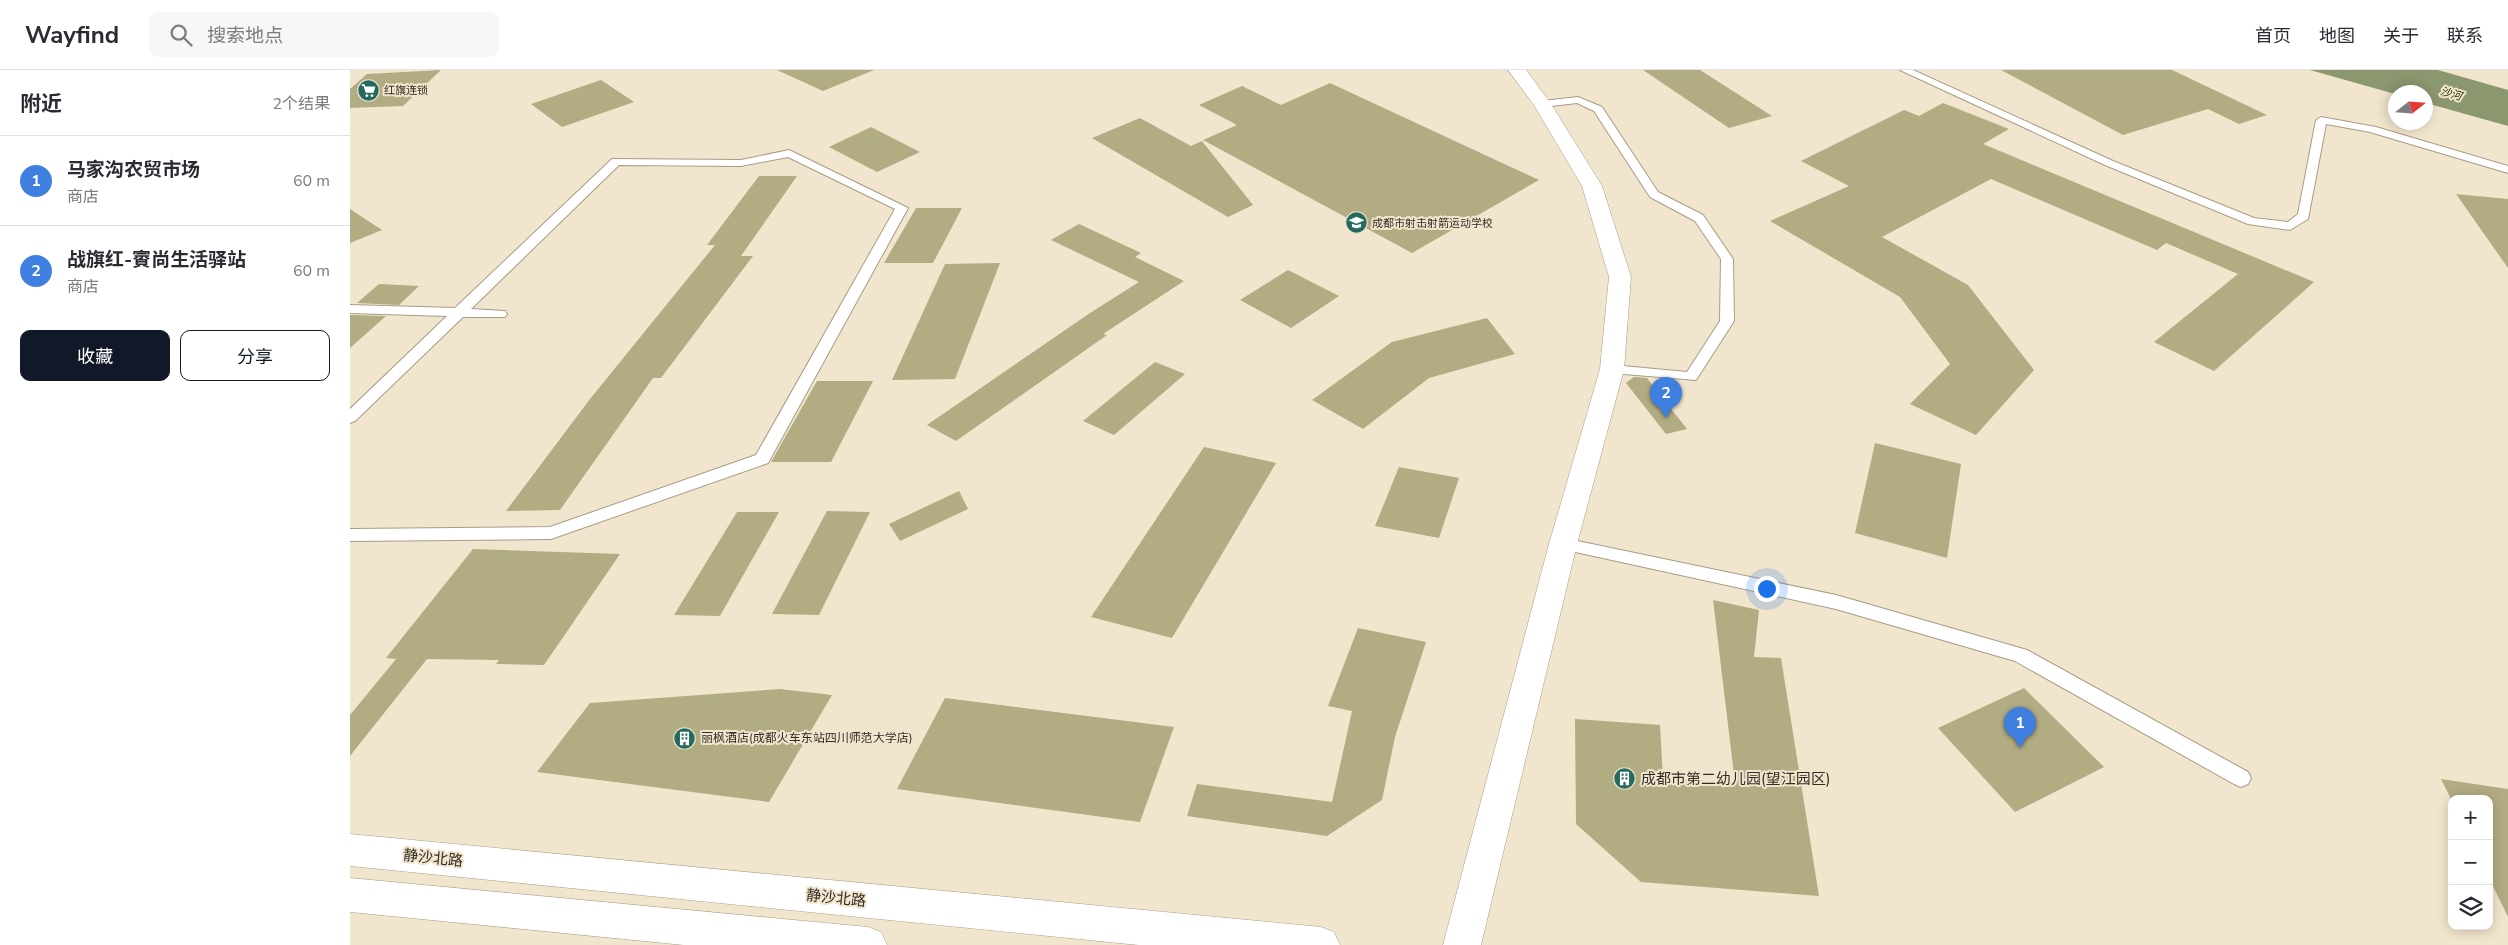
<!DOCTYPE html>
<html lang="zh">
<head>
<meta charset="utf-8">
<style>
  body { margin:0; font-family:"Nunito Sans","Noto Sans SC",sans-serif; background:#f7f7f7; color:#2b2b33 }
  .controls { position:absolute; right:15px; bottom:15px; display:grid; overflow:hidden; border-radius:10px; box-shadow:0 2px 12px #0003 }
  .controls button { width:45px; height:45px; display:grid; place-items:center; padding:0; border:0; border-bottom:1px solid #e1e1e2; background:#fff; color:#2b2b33; font:25px sans-serif }
  .compass { position:absolute; left:2038px; top:15px; width:45px; height:45px; border-radius:50%; background:#fff; box-shadow:0 2px 12px #0003; rotate:73deg }
  .you { position:absolute; left:1416px; top:518px; width:18px; height:18px; margin:-12px; border:4px solid #fff; border-radius:50%; background:#1a73e8; box-shadow:0 0 0 8px #1a73e833 }
  .badge { display:grid; place-items:center; width:32px; height:32px; border-radius:50%; background:#111827; color:#fff; font-size:16px; font-weight:700 }
  .pin { position:absolute; translate:-50% -41px; filter:drop-shadow(0 1px 2px #0008) }
  .pin::after { content:''; position:absolute; top:26px; width:18px; height:15px; background:inherit; clip-path:polygon(0 0,100% 0,50% 100%) }
  .list { margin:0; padding:0; list-style:none }
  h2 { display:flex; justify-content:space-between; align-items:center; height:65px; margin:0; padding:0 20px; font-size:21px }
  h2 small { font-size:16px; font-weight:400; color:#7c7c81 }
  .list li { display:grid; grid-template-columns:32px 1fr auto; gap:15px; align-items:center; box-sizing:border-box; height:90px; padding:0 20px; border-top:1px solid #e1e1e2 }
  .list b { display:block; font-size:19px; white-space:nowrap }
  .list p { margin:0; font-size:16px; white-space:nowrap; color:#7c7c81 }
  .list em { font-size:16px; font-style:normal; color:#7c7c81 }
  .actions { display:flex; gap:10px; padding:15px 20px }
  .actions a { flex:1; padding:11px 0; border:1px solid #111827; border-radius:10px; text-align:center; font-size:18px; color:#111827 }
  .actions .main { background:#111827; color:#fff }
  .icon { flex:none; width:28px; height:28px; fill:none; stroke:currentColor; stroke-width:2; stroke-linecap:round; stroke-linejoin:round }
  .map { position:relative; flex:none; width:2158px; height:875px; overflow:hidden }
  header { display:flex; align-items:center; gap:30px; box-sizing:border-box; height:70px; padding:0 25px; background:#fff; border-bottom:1px solid #e1e1e2 }
  header strong { font-size:24px }
  nav { display:flex; gap:28px; margin-inline-start:auto; font-size:18px }
  .search { width:350px; height:45px; background:#f7f7f7; display:flex; align-items:center; gap:12px; box-sizing:border-box; padding:0 18px; border-radius:10px; color:#7c7c81; font-size:19px }
  main { display:flex }
  aside { flex:1; background:#fff }
  .map>svg:first-child { display:block }
  .water { fill:#8b976f }
  .building { fill:#b1ac82 }
  .lines { fill:none; stroke-linecap:round; stroke-linejoin:round }
  .service-casing { stroke:#a89c86; stroke-width:2 }
  .minor-casing { stroke:#a89c86; stroke-width:1 }
  .tertiary-casing { stroke:#a89c86; stroke-width:1 }
  .service { fill:#fff; fill-rule:evenodd }
  .minor { fill:#fff; fill-rule:evenodd }
  .tertiary { fill:#fff; fill-rule:evenodd }
  .labels { text-anchor:middle; dominant-baseline:central; stroke-width:4; stroke-linejoin:round; paint-order:stroke }
  .far-poi-label { font-size:11px; fill:#322d24; stroke:#f2e5ce; text-anchor:start }
  .far-water-label { font-size:11px; font-style:italic; fill:#242e00; stroke:#f2e5ce }
  .poi-label { font-size:12px; fill:#322d24; stroke:#f2e5ce; text-anchor:start }
  .near-poi-label { font-size:15px; fill:#322d24; stroke:#f2e5ce; text-anchor:start }
  .near-street-label { font-size:15px; fill:#322d24; stroke:#f2e5ce }
</style>
</head>
<body>
<header>
<strong>Wayfind</strong>
<div class="search"><svg class="icon" aria-label="search" viewBox="0 0 24 24"><circle cx="10" cy="10" r="6"/><path d="M15 15l6 6"/></svg>搜索地点</div>
<nav><a>首页</a><a>地图</a><a>关于</a><a>联系</a></nav>
</header>
<main>
<aside>
<h2>附近<small>2个结果</small></h2>
<ul class="list">
<li><span class="badge" style="background:#3f7fe0">1</span><div><b>马家沟农贸市场</b><p>商店</p></div><em>60 m</em></li>
<li><span class="badge" style="background:#3f7fe0">2</span><div><b>战旗红-賨尚生活驿站</b><p>商店</p></div><em>60 m</em></li>
</ul>
<div class="actions"><a class="main">收藏</a><a>分享</a></div>
</aside>
<div class="map">
<svg width="2158" height="875" viewBox="0 0 2158 875">
  <rect width="100%" height="100%" fill="#f2e5ce"/>
  <path class="water" d="M1960 0H2088L2158 20V56L2076 33V22L2045 24Z"/>
  <g class="building">
    <path d="M91 0 53 36 0 38V19L17 4Z"/>
    <path d="M427 0H524L473 21Z"/>
    <path d="M1293 0H1350L1422 46 1379 58Z"/>
    <path d="M1651 0H1822L1917 45 1889 54 1858 39 1773 65Z"/>
    <path d="M251 10 284 32 212 57 181 34Z"/>
    <path d="M980 13 1189 110 1062 183 853 70 887 55 849 35 892 16 931 35Z"/>
    <path d="M1593 33 1659 59 1633 74 1964 212 1864 301 1804 272 1888 204 1816 173 1807 180 1641 109 1532 167 1618 215 1684 300 1626 365 1560 334 1600 294 1550 227 1420 151 1499 116 1451 91 1554 40 1569 46Z"/>
    <path d="M790 48 841 76 852 71 903 135 878 147 742 68Z"/>
    <path d="M521 57 570 82 527 102 479 77Z"/>
    <path d="M409 106H447L391 186H403L311 308H303L210 440 156 441 240 329 365 175H357Z"/>
    <path d="M2106 124 2158 129V198Z"/>
    <path d="M566 138H612L583 193H534Z"/>
    <path d="M0 139 32 160 0 173Z"/>
    <path d="M729 154 791 183 785 187 834 211 753 264 757 265 606 371 577 355 740 243 789 212 701 170Z"/>
    <path d="M650 193 605 309 542 310 595 194Z"/>
    <path d="M938 200 989 226 941 258 890 230Z"/>
    <path d="M29 214 69 216 49 235 7 233Z"/>
    <path d="M0 245 36 246 0 278Z"/>
    <path d="M1137 248 1165 284 1079 308 1013 359 962 330 1042 272Z"/>
    <path d="M805 292 835 304 764 365 733 351Z"/>
    <path d="M1284 307 1297 308 1337 359 1316 364 1276 313Z"/>
    <path d="M467 311H523L481 392H421Z"/>
    <path d="M1525 373 1611 394 1597 488 1505 463Z"/>
    <path d="M854 377 926 393 822 568 741 547Z"/>
    <path d="M1049 397 1109 408 1089 468 1025 456Z"/>
    <path d="M609 421 618 439 550 471 539 454Z"/>
    <path d="M477 441 520 442 469 545 422 544Z"/>
    <path d="M387 442H429L370 546 324 545Z"/>
    <path d="M123 479 270 484 194 595 146 594 149 590 77 589 0 686V645L46 589 36 588Z"/>
    <path d="M1363 530 1409 540 1404 587 1431 588 1469 826 1291 812 1226 754 1225 649 1310 655 1313 708 1385 713Z"/>
    <path d="M1008 558 1076 572 1045 667 1032 730 977 766 837 746 847 714 982 732 1002 641 978 636Z"/>
    <path d="M1674 618 1754 697 1665 742 1588 658Z"/>
    <path d="M430 619 482 625 419 732 187 702 240 633Z"/>
    <path d="M595 628 824 657 790 752 547 719Z"/>
    <path d="M2091 709 2158 719V847L2139 808V729H2102V731Z"/>
  </g>
  <g class="lines">
    <defs>
      <g id="service">
        <path d="M1550 0H1563L1763 91 1904 148 1938 152 1948 144 1966 50 1971 47 2026 57 2158 96V103L2020 62 1976 54 1958 149 1940 160 1898 154 1755 95Z"/>
        <path d="M1228 27 1252 37 1308 122 1353 145 1383 189 1384 251 1346 310 1262 303 1255 299 1262 295 1337 302 1370 251 1371 189 1345 151 1300 127 1244 41 1227 33 1192 37 1187 34 1192 31Z"/>
        <path d="M439 80 558 138 418 393 201 469 0 471V459L200 457 406 385 545 139 438 87 391 96 269 95 121 239 155 241 157 244 155 247H113L5 351 0 353V339L97 246 0 243V235L105 238 262 89 391 90Z"/>
        <path d="M1213 468 1486 525 1677 580 1898 702 1901 708 1898 714 1891 717 1884 714 1665 591 1486 539 1207 478 1205 474 1207 470Z"/>
      </g>
      <path id="minor" d="M1158 0H1176L1201 34 1252 116 1281 207 1274 299 1227 474 1131 875H1093L1199 474 1250 299 1259 207 1232 116 1184 35Z"/>
      <g id="tertiary">
        <path d="M0 764 971 857 984 862 990 875H789L0 796Z"/>
        <path d="M0 808 518 857 531 862 537 875H334L0 842Z"/>
      </g>
    </defs>
    <use href="#service" class="service-casing"/>
    <use href="#minor" class="minor-casing"/>
    <use href="#tertiary" class="tertiary-casing"/>
    <use href="#service" class="service"/>
    <use href="#minor" class="minor"/>
    <use href="#tertiary" class="tertiary"/>
  </g>
  <defs>
    <symbol id="supermarket-disc" viewBox="-11 -11 22 22"><circle r="9.5" fill="#246a5f" stroke="#f2e5ce"/><path d="M-6-5.5h2.5l.6 2H6L4.5 2H-2.5L-4.4-4H-6ZM-1.5 3.2a1.3 1.3 0 1 0 .1 0ZM3 3.2a1.3 1.3 0 1 0 .1 0Z" fill="#fff"/></symbol>
    <symbol id="university-disc" viewBox="-11 -11 22 22"><circle r="9.5" fill="#246a5f" stroke="#f2e5ce"/><path d="M0-5L7-2L0 1L-7-2ZM-4 1L0 2.5L4 1V4Q0 6-4 4Z" fill="#fff"/></symbol>
    <symbol id="building-disc" viewBox="-11 -11 22 22"><circle r="9.5" fill="#246a5f" stroke="#f2e5ce"/><path d="M-4-6H4V6H1V3H-1V6H-4ZM-2.5-4.3h1.7v1.8h-1.7ZM.8-4.3h1.7v1.8H.8ZM-2.5-1h1.7V.8h-1.7ZM.8-1h1.7V.8H.8Z" fill="#fff"/></symbol>
  </defs>
  <g fill-rule="evenodd">
    <use href="#supermarket-disc" x="6" y="8" width="25" height="25"/>
    <use href="#university-disc" x="994" y="140" width="25" height="25"/>
    <use href="#building-disc" x="322" y="656" width="25" height="25"/>
    <use href="#building-disc" x="1262" y="696" width="25" height="25"/>
  </g>
  <g class="labels">
    <g class="far-poi-label">
      <text x="34" y="20">红旗连锁</text>
      <text x="1022" y="153">成都市射击射箭运动学校</text>
    </g>
    <g class="far-water-label">
      <text transform="translate(2101 24) rotate(16)">沙河</text>
    </g>
    <g class="poi-label">
      <text x="351" y="668">丽枫酒店(成都火车东站四川师范大学店)</text>
    </g>
    <g class="near-poi-label">
      <text x="1291" y="709">成都市第二幼儿园(望江园区)</text>
    </g>
    <g class="near-street-label">
      <text transform="translate(83 788) rotate(6)">静沙北路</text>
      <text transform="translate(486 828) rotate(6)">静沙北路</text>
    </g>
  </g>
</svg>
<div class="controls">
<button>+</button>
<button>−</button>
<button><svg class="icon" aria-label="layers" viewBox="0 0 24 24"><path d="M12 4l9 5-9 5-9-5zM3 14l9 5 9-5"/></svg></button>
</div>
<svg class="compass" viewBox="-18 -18 36 36"><path d="M0-13l5 13h-10z" fill="#e53935"/><path d="M0 13l5-13h-10z" fill="#7c7c81"/></svg>
<div class="you"></div>
<div class="pin badge" style="left:1670px;top:678px;background:#3f7fe0">1</div>
<div class="pin badge" style="left:1316px;top:348px;background:#3f7fe0">2</div>
</div>
</main>
</body>
</html>
